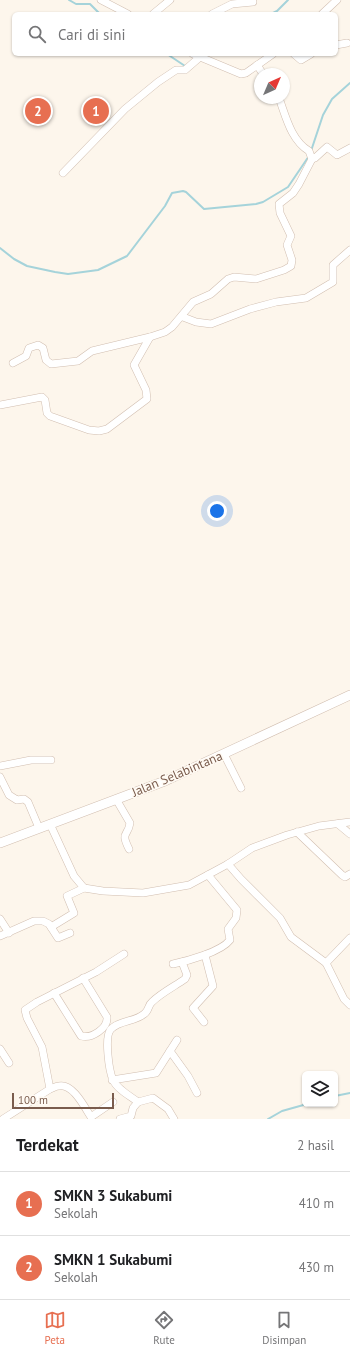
<!DOCTYPE html>
<html lang="id">
<head>
<meta charset="utf-8">
<style>
  body { margin:0; font-family:"PT Sans",sans-serif; background:#f6f6f6; color:#202124 }
  .controls { position:absolute; right:12px; bottom:12px; display:grid; overflow:hidden; border-radius:6px; box-shadow:0 1px 3px #0004 }
  .controls button { width:36px; height:36px; display:grid; place-items:center; padding:0; border:0; border-bottom:1px solid #e0e0e0; background:#fff; color:#202124; font:20px sans-serif }
  .compass { position:absolute; left:254px; top:68px; width:36px; height:36px; border-radius:50%; background:#fff; box-shadow:0 1px 3px #0004; rotate:44deg }
  .scale { position:absolute; left:12px; bottom:10px; width:102px; box-sizing:border-box; padding-left:4px; border:2px solid #7a5c4d; border-top:0; font-size:11px; line-height:14px; white-space:nowrap; color:#7a5c4d; -webkit-text-stroke:3px #fffaf3; paint-order:stroke }
  .you { position:absolute; left:217px; top:511px; width:14px; height:14px; margin:-10px; border:3px solid #fff; border-radius:50%; background:#1a73e8; box-shadow:0 0 0 6px #1a73e833 }
  .badge { display:grid; place-items:center; width:26px; height:26px; border-radius:50%; background:#e76f51; color:#fff; font-size:13px; font-weight:700 }
  .pin { position:absolute; translate:-50% -50%; border:2px solid #fff; box-shadow:0 1px 4px #0006 }
  .list { margin:0; padding:0; list-style:none }
  h2 { display:flex; justify-content:space-between; align-items:center; height:52px; margin:0; padding:0 16px; font-size:17px }
  h2 small { font-size:13px; font-weight:400; color:#757577 }
  .list li { display:grid; grid-template-columns:26px 1fr auto; gap:12px; align-items:center; box-sizing:border-box; height:64px; padding:0 16px; border-top:1px solid #e0e0e0 }
  .list b { display:block; font-size:15px; white-space:nowrap }
  .list p { margin:0; font-size:13px; white-space:nowrap; color:#757577 }
  .list em { font-size:13px; font-style:normal; color:#757577 }
  .icon { flex:none; width:22px; height:22px; fill:none; stroke:currentColor; stroke-width:2; stroke-linecap:round; stroke-linejoin:round }
  .map { position:relative; flex:none; width:350px; height:1119px; overflow:hidden }
  .search { position:absolute; background:#fff; box-shadow:0 1px 3px #0004; left:12px; right:12px; top:12px; height:44px; display:flex; align-items:center; gap:10px; box-sizing:border-box; padding:0 14px; border-radius:6px; color:#757577; font-size:15px }
  .sheet { height:180px; background:#fff }
  nav { display:flex; justify-content:space-around; align-items:center; box-sizing:border-box; height:56px; border-top:1px solid #e0e0e0; background:#fff; font-size:11px; color:#757577 }
  nav a { display:grid; justify-items:center; gap:2px }
  nav .on { color:#e76f51 }
  .map>svg:first-child { display:block }
  .lines { fill:none; stroke-linecap:round; stroke-linejoin:round }
  .stream { stroke:#a5d3da; stroke-width:2 }
  .minor-casing { stroke:#d1beb0; stroke-width:8 }
  .tertiary-casing { stroke:#d1beb0; stroke-width:10 }
  .minor { stroke:#fff; stroke-width:7 }
  .tertiary { stroke:#fff; stroke-width:9 }
  .labels { text-anchor:middle; dominant-baseline:central; stroke-width:3; stroke-linejoin:round; paint-order:stroke }
  .street-label { font-size:13px; fill:#7a5c4d; stroke:#fffaf3 }
</style>
</head>
<body>
<div class="map">
<svg width="350" height="1119" viewBox="0 0 350 1119">
  <rect width="100%" height="100%" fill="#fdf6ec"/>
  <g class="lines">
    <g class="stream">
      <path d="M69 0 76 4H90L100 14"/>
      <path d="M271 14 277 11 288 0"/>
      <path d="M167 54 185 66"/>
      <path d="M311 151 323 115 332 99 350 83"/>
      <path d="M0 248 14 259 27 266 55 272 68 274 98 270 127 256 165 206 172 193 183 191 186 192 204 209 256 204 263 202 288 187 309 156"/>
      <path d="M335 1096 350 1093"/>
      <path d="M268 1119 282 1111 307 1104"/>
    </g>
    <defs>
      <g id="minor">
        <path d="M101 0 128 14"/>
        <path d="M153 14 170 0"/>
        <path d="M212 14 232 4 253 2"/>
        <path d="M322 14 337 0"/>
        <path d="M336 45 347 43"/>
        <path d="M193 54 241 74 246 73 273 54"/>
        <path d="M294 54 301 60 311 54"/>
        <path d="M257 65 263 74"/>
        <path d="M312 159 315 158 327 147 337 155 350 148"/>
        <path d="M63 173 125 109 158 82 176 70H185L200 57"/>
        <path d="M183 317 196 322 211 324 250 309 276 302 306 298 333 282V265L350 250"/>
        <path d="M13 363 26 356 29 348 38 345 43 348 46 360 51 364 78 361 92 351 150 337"/>
        <path d="M0 405 42 397 45 400 47 413 50 416 89 430 99 431 107 429 147 399 146 390 134 365 150 337 165 332 172 327 193 302 211 294 228 279 234 277 256 279 284 270 291 266 292 260 287 245 291 236 280 213 279 204 293 193 299 184 312 159 309 151C291 140 286 117 279 98"/>
        <path d="M224 754 241 788"/>
        <path d="M0 766 31 760H51"/>
        <path d="M0 777 9 795 17 800 24 799 28 802 39 828"/>
        <path d="M116 799 130 823C128 837 120 831 129 849"/>
        <path d="M50 824 74 876 84 888 103 891 143 893 189 885 228 864 252 848 287 835 319 826 350 822"/>
        <path d="M338 824 350 834"/>
        <path d="M297 832 342 875 345 877 350 874"/>
        <path d="M228 864 241 879 280 918 291 937 326 963 344 999 350 1005"/>
        <path d="M0 919 9 933"/>
        <path d="M51 927 74 913 67 896 84 888"/>
        <path d="M0 936 34 921H43L49 924 58 938 70 933"/>
        <path d="M326 963 350 938"/>
        <path d="M173 964C187 961 221 952 230 940L228 929 236 918 237 910 208 875"/>
        <path d="M54 993 81 1036C92 1039 108 1028 107 1017L83 978"/>
        <path d="M204 1022 193 1008 213 986 205 955"/>
        <path d="M0 1049 9 1063"/>
        <path d="M170 1051 188 1076 197 1093"/>
        <path d="M112 1080 156 1073 177 1040"/>
        <path d="M50 1089C53 1088 56 1086 59 1086 73 1083 85 1108 91 1117L113 1102"/>
        <path d="M138 1102 153 1098 168 1109 174 1119"/>
        <path d="M3 1119 50 1089 42 1047 27 1018 25 1010 37 1002 96 972 124 954"/>
        <path d="M120 1119 131 1116 133 1108 138 1102C130 1096 117 1089 113 1080 109 1071 104 1036 111 1029 120 1020 135 1022 144 1014 149 1011 148 1005 152 1002 161 993 175 986 185 979L187 975 182 962"/>
      </g>
      <path id="tertiary" d="M0 843 165 781 350 695"/>
    </defs>
    <use href="#minor" class="minor-casing"/>
    <use href="#tertiary" class="tertiary-casing"/>
    <use href="#minor" class="minor"/>
    <use href="#tertiary" class="tertiary"/>
  </g>
  <g class="labels">
    <g class="street-label">
      <text transform="translate(177 774) rotate(-23)">Jalan Selabintana</text>
    </g>
  </g>
</svg>
<div class="controls">
<button><svg class="icon" aria-label="layers" viewBox="0 0 24 24"><path d="M12 4l9 5-9 5-9-5zM3 14l9 5 9-5"/></svg></button>
</div>
<svg class="compass" viewBox="-18 -18 36 36"><path d="M0-13l5 13h-10z" fill="#e53935"/><path d="M0 13l5-13h-10z" fill="#757577"/></svg>
<div class="scale">100 m</div>
<div class="you"></div>
<div class="pin badge" style="left:96px;top:111px">1</div>
<div class="pin badge" style="left:38px;top:111px">2</div>
<div class="search"><svg class="icon" aria-label="search" viewBox="0 0 24 24"><circle cx="10" cy="10" r="6"/><path d="M15 15l6 6"/></svg>Cari di sini</div>
</div>
<section class="sheet">
<h2>Terdekat<small>2 hasil</small></h2>
<ul class="list">
<li><span class="badge">1</span><div><b>SMKN 3 Sukabumi</b><p>Sekolah</p></div><em>410 m</em></li>
<li><span class="badge">2</span><div><b>SMKN 1 Sukabumi</b><p>Sekolah</p></div><em>430 m</em></li>
</ul>
</section>
<nav>
<a class="on"><svg class="icon" aria-label="map" viewBox="0 0 24 24"><path d="M3 6l6-2 6 2 6-2v14l-6 2-6-2-6 2zM9 4v14M15 6v14"/></svg>Peta</a>
<a><svg class="icon" aria-label="directions" viewBox="0 0 24 24"><path d="M12 3l9 9-9 9-9-9zM9 14v-3h6M13 9l2 2-2 2"/></svg>Rute</a>
<a><svg class="icon" aria-label="saved" viewBox="0 0 24 24"><path d="M7 4h10v16l-5-4-5 4z"/></svg>Disimpan</a>
</nav>
</body>
</html>
